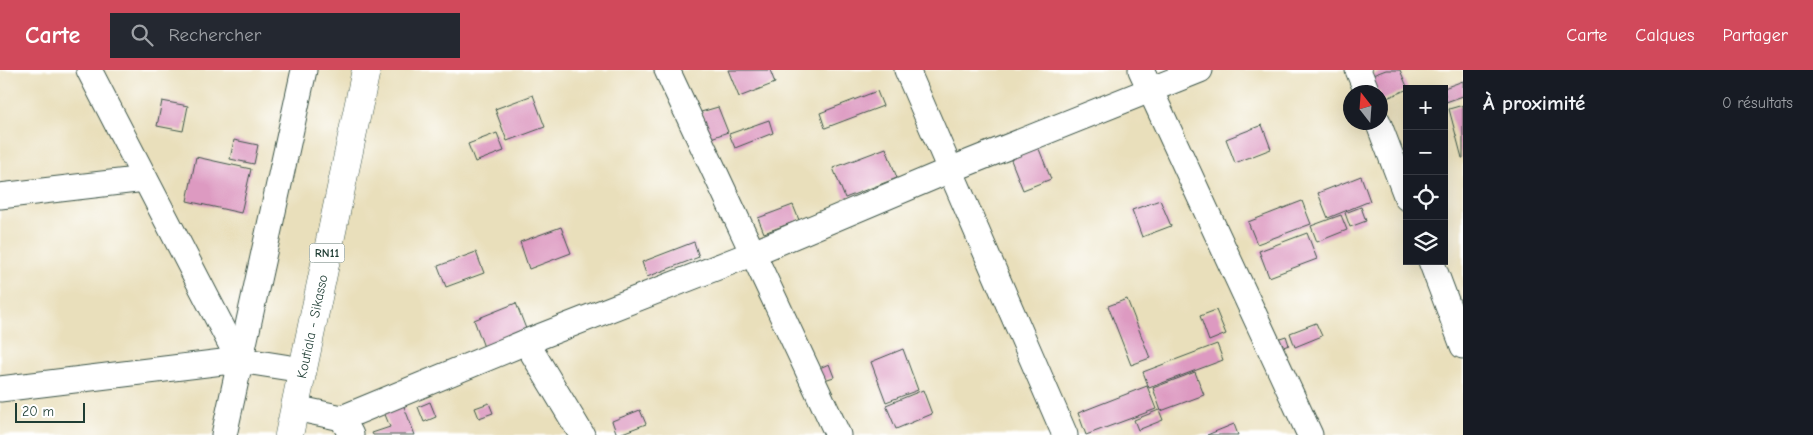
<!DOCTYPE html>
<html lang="fr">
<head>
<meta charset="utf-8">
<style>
  body { margin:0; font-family:"Comic Neue",sans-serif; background:#242831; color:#f1f3f6 }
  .controls { position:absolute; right:15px; top:15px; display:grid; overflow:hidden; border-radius:0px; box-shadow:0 5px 20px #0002 }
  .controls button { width:45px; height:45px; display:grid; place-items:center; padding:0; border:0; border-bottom:1px solid #363941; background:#171b24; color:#f1f3f6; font:25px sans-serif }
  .compass { position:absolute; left:1343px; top:15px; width:45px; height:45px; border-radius:50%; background:#171b24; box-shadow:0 5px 20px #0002; rotate:343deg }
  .scale { position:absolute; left:15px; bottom:12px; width:70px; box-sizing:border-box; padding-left:5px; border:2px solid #1f3d34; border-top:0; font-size:14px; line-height:18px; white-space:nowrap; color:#1f3d34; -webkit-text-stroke:4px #fff; paint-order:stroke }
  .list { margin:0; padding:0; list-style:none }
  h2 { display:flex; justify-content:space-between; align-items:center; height:65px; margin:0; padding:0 20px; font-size:21px }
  h2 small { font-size:16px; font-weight:400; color:#9ea1a6 }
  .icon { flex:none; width:28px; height:28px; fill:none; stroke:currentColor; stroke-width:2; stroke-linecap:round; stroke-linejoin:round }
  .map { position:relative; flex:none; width:1463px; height:365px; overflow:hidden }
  header { display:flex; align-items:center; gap:30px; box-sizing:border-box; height:70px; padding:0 25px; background:#d1495b; color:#fff }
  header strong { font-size:24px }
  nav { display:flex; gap:28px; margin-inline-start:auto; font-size:18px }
  .search { width:350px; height:45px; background:#242831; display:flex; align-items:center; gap:12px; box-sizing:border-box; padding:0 18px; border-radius:0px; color:#9ea1a6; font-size:19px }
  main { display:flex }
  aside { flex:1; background:#171b24 }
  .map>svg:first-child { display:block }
  .building { fill:#dd9ac1 }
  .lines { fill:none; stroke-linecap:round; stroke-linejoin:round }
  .street-casing { stroke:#3d5548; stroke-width:27 }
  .primary-casing { stroke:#3d5548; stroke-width:29 }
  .street { stroke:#fff; stroke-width:25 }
  .primary { stroke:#fff; stroke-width:28 }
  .labels { text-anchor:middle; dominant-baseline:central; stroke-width:5; stroke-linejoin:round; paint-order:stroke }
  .shield { fill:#fff; stroke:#627771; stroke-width:1 }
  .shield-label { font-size:12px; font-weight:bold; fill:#1f3d34 }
  .street-label { font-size:14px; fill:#1f3d34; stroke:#fff }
</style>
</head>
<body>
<header>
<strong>Carte</strong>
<div class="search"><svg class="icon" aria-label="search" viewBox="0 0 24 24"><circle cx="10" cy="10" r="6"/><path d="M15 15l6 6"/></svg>Rechercher</div>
<nav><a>Carte</a><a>Calques</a><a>Partager</a></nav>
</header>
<main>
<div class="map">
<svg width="1463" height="365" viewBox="0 0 1463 365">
  <rect width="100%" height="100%" fill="#fff"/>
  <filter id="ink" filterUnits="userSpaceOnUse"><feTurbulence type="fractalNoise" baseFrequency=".02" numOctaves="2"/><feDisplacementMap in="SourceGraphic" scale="10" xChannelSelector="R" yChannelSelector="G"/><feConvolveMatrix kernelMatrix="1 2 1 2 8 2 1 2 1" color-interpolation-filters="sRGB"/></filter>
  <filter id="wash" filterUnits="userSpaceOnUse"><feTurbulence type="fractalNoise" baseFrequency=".0096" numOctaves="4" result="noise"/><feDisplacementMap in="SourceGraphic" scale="20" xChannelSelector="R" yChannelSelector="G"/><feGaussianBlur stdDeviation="1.12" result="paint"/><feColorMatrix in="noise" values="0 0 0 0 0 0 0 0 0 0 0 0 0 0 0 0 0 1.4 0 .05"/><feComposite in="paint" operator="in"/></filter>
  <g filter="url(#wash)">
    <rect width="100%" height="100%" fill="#e9dfbb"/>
    <g id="blocks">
      <g class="building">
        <path d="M728 0H770L775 13 739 27Z"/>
        <path d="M1386 0H1400L1408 19 1380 31V22H1367L1362 9Z"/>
        <path d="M1463 11V26L1446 32 1444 18Z"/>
        <path d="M877 21 883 36 825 58 820 43Z"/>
        <path d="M533 25 545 57 507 71 495 39Z"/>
        <path d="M162 31 188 36 183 61 157 56Z"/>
        <path d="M1463 35V88H1462L1449 39Z"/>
        <path d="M718 37 728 62 711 68 701 42Z"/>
        <path d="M769 50 773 63 735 78 729 64Z"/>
        <path d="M1262 55 1271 79 1235 93 1226 69Z"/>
        <path d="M497 63 504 81 475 92 468 74Z"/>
        <path d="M234 70 258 75 254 94 230 89Z"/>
        <path d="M1037 74 1051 109 1023 120 1009 85Z"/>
        <path d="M886 78 897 108 845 128 833 98Z"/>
        <path d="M196 87 251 99 241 143 187 131Z"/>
        <path d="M1361 106 1370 131 1328 148 1318 123Z"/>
        <path d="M1160 130 1171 156 1142 167 1132 140Z"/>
        <path d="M1302 131 1311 154 1257 174 1248 152Z"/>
        <path d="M793 135 799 150 764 163 758 148Z"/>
        <path d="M1361 137 1366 151 1350 157 1345 143Z"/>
        <path d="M1341 145 1347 160 1317 172 1311 156Z"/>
        <path d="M561 157 571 183 529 199 520 172Z"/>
        <path d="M1307 163 1317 189 1269 207 1259 181Z"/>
        <path d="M694 172 699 187 647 207 642 192Z"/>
        <path d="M476 182 484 203 446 217 438 196Z"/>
        <path d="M1127 229 1150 288 1131 295 1108 236Z"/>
        <path d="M516 233 528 264 485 280 474 250Z"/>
        <path d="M1216 240 1226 264 1209 271 1200 246Z"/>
        <path d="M1316 253 1322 266 1295 277 1290 263Z"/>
        <path d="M1286 266 1289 275 1275 280 1271 271Z"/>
        <path d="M1217 274 1223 290 1149 318 1143 302Z"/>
        <path d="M903 279 918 320 886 332 871 292Z"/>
        <path d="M829 294 834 307 821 311 817 299Z"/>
        <path d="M1195 302 1204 325 1161 341 1153 318Z"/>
        <path d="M1147 316 1156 339 1086 365 1078 343Z"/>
        <path d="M923 320 932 344 896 359 886 335Z"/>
        <path d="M430 332 436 347 424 352 418 337Z"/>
        <path d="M489 333 493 343 479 348 475 338Z"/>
        <path d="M403 334 415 365H373L372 363 390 357 384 342Z"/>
        <path d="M640 340 646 354 617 365 612 351Z"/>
        <path d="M1159 340 1163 350 1138 360 1134 350Z"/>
        <path d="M1234 354 1238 365H1207Z"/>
      </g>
    </g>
  </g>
  <g filter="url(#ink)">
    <use href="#blocks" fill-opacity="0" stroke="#3d5548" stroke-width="1"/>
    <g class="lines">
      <defs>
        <g id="street">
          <path d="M89 0 239 290"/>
          <path d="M667 0 838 365"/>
          <path d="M907 0 1065 365"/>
          <path d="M1141 0 1310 365"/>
          <path d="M1358 0 1367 22"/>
          <path d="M1378 52 1407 128"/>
          <path d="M0 126 145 109"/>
          <path d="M1431 191 1463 276"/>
          <path d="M526 272 582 365"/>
          <path d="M0 319 239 290 303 300"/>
          <path d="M295 338 342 348 351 365"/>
          <path d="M342 348 526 272 751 184 950 100 1200 0"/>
          <path d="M224 365 304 0"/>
        </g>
        <g id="primary">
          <path id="s1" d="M289 365 366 0"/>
        </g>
      </defs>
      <use href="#street" class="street-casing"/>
      <use href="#primary" class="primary-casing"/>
      <use href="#street" class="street"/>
      <use href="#primary" class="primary"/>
    </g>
  </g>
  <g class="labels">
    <rect class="shield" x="309.5" y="173.5" width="35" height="19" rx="4"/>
    <g class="shield-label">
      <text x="327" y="183">RN11</text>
    </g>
    <g class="street-label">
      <text stroke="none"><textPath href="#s1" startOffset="111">Koutiala - Sikasso</textPath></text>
    </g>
  </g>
</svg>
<div class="controls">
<button>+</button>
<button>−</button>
<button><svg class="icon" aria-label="locate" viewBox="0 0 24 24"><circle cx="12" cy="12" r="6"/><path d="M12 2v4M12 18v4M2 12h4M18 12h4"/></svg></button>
<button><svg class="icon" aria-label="layers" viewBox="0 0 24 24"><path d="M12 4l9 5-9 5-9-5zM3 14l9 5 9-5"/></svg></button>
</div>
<svg class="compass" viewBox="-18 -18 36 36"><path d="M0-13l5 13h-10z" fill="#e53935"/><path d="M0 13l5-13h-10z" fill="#9ea1a6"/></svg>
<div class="scale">20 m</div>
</div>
<aside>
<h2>À proximité<small>0 résultats</small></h2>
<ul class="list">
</ul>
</aside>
</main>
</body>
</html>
